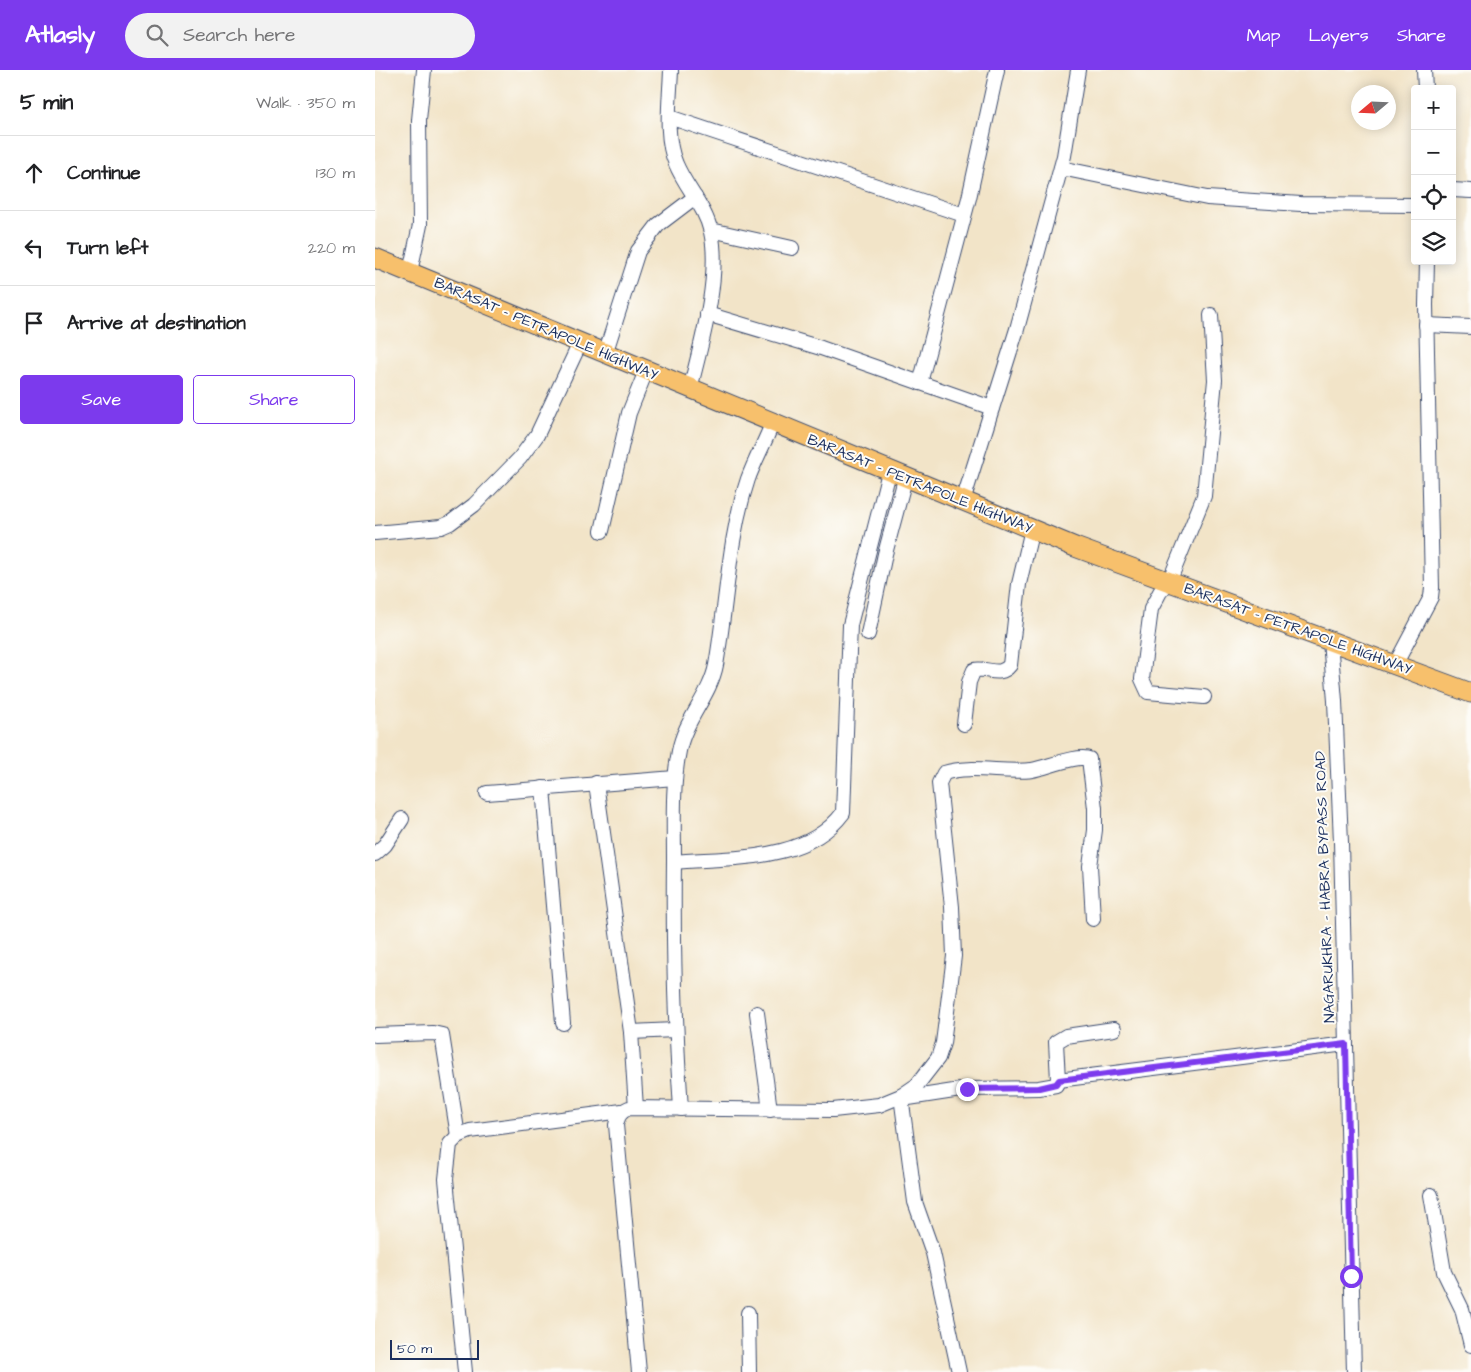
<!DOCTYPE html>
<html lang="en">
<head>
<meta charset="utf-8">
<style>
  body { margin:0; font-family:"Architects Daughter",sans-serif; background:#f2f2f2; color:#202124 }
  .controls { position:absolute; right:15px; top:15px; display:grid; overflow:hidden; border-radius:5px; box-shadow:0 2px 12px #0003 }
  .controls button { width:45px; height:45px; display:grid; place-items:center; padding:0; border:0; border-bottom:1px solid #e0e0e0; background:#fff; color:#202124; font:25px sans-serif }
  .compass { position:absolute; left:976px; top:15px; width:45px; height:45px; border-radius:50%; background:#fff; box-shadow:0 2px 12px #0003; rotate:251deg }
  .scale { position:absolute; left:15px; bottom:12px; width:89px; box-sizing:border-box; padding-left:5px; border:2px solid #1b2f5e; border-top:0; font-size:14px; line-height:18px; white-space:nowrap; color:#1b2f5e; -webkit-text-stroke:4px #fdfcf7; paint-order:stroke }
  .stop { position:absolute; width:15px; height:15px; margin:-11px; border:4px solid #7c3aed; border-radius:50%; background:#fff }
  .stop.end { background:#7c3aed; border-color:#fff; box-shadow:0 1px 5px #0008 }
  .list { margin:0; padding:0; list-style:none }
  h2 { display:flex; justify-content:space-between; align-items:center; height:65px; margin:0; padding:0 20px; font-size:21px }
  h2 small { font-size:16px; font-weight:400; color:#757577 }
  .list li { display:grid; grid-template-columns:32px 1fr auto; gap:15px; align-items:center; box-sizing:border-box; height:75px; padding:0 20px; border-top:1px solid #e0e0e0 }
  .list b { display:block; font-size:19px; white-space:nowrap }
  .list em { font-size:16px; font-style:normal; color:#757577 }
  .actions { display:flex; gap:10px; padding:15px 20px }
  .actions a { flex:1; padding:11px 0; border:1px solid #7c3aed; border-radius:5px; text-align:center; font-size:18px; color:#7c3aed }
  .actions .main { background:#7c3aed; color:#fff }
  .icon { flex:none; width:28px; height:28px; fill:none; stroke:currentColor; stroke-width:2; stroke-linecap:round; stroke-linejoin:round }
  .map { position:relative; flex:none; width:1096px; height:1302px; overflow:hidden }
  header { display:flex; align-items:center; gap:30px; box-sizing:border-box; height:70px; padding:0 25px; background:#7c3aed; color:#fff }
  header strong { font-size:24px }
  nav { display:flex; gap:28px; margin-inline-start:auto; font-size:18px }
  .search { width:350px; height:45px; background:#f2f2f2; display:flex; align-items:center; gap:12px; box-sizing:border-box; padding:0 18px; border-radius:28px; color:#757577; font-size:19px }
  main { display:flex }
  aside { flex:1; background:#fff }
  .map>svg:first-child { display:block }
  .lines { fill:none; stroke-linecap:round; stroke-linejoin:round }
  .minor-casing { stroke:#3b4a6e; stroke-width:16 }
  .highway-casing { stroke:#3b4a6e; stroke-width:21 }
  .minor { stroke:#fff; stroke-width:14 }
  .highway { stroke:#f7c06c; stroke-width:19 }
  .route { stroke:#7c3aed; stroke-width:6 }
  .labels { text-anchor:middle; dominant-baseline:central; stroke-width:4; stroke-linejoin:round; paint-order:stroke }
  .street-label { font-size:15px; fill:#1b2f5e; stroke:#fdfcf7 }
</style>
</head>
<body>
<header>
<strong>Atlasly</strong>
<div class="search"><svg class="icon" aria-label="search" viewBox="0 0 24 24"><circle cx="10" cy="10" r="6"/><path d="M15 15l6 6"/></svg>Search here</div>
<nav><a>Map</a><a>Layers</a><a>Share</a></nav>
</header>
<main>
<aside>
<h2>5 min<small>Walk · 350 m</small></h2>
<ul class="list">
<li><svg class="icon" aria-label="ahead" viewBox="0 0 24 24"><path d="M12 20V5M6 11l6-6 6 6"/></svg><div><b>Continue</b></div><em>130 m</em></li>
<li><svg class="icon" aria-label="left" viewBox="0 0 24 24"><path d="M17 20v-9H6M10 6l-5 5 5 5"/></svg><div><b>Turn left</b></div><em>220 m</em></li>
<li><svg class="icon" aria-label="arrive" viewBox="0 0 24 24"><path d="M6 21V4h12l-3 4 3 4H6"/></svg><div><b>Arrive at destination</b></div></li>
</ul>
<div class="actions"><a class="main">Save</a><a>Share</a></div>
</aside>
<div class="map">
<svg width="1096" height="1302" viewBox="0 0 1096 1302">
  <rect width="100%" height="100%" fill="#fdfcf7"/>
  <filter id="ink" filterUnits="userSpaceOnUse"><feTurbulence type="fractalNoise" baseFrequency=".02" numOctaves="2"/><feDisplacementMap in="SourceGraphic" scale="10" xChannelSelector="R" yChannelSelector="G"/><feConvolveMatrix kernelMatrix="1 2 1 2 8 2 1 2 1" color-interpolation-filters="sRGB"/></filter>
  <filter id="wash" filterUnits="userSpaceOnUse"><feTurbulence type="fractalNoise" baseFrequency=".0096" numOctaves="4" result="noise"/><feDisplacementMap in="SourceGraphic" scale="20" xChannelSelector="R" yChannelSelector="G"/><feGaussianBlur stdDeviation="1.12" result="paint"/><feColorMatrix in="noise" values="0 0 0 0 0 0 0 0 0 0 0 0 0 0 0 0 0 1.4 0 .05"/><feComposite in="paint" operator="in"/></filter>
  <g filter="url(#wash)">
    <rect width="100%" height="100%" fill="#f2e4c8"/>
  </g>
  <g filter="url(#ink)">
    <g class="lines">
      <defs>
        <g id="minor">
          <path d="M296 0C295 30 289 67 301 94 311 118 330 136 336 162 346 206 326 275 315 319"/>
          <path d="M1049 0 1050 19"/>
          <path d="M294 47 589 145"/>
          <path d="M686 98 832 128 926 134 1040 135"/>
          <path d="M1077 120 1096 121"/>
          <path d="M336 160 417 178"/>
          <path d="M35 202 45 155 44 50 49 0"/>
          <path d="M332 244 446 278 617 338"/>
          <path d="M1051 255 1096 257"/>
          <path d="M230 284 263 181 283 155 320 127"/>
          <path d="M545 313 594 128 622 0"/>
          <path d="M588 431 642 259 689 86 703 0"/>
          <path d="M227 461 254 343 271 301"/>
          <path d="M0 463 66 457 75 453 99 435 145 388 162 365 205 273"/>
          <path d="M493 564 510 484 530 409"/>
          <path d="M955 571 960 631 966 772 979 1302"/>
          <path d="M1020 595 1056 527 1057 518 1051 235 1052 191"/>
          <path d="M829 627 773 622 767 609 776 539 785 522 794 512 829 426 840 310 836 245"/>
          <path d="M589 654 594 612 599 600C612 597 625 608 635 595L644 514 657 459"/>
          <path d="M221 713 256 962 261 1038"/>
          <path d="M168 718 188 953"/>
          <path d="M112 723 300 708"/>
          <path d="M0 784 10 775 27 749"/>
          <path d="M299 792C355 787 431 793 468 743L475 555 514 402"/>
          <path d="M382 943 395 1040"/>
          <path d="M256 962 300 960"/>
          <path d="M0 965 58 963 67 965 83 1066"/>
          <path d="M683 1010 971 974"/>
          <path d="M526 1026 540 1132 558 1183 584 1302"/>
          <path d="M527 1029 592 1019 664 1018 681 1015 683 1010 681 972 691 966 739 959"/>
          <path d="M306 1039C300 956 298 873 299 790 299 754 297 716 304 681 310 649 335 626 341 595 352 533 353 469 373 409 380 390 390 372 397 354"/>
          <path d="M1056 1125 1069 1202 1087 1239 1096 1275"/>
          <path d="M373 1243 374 1302"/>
          <path d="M90 1302 71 1109 75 1074 83 1066 95 1061 247 1041"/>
          <path d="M264 1302 241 1055C243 1046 245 1042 254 1038L458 1040 504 1035 526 1026 542 1015 563 988 568 973 579 886 577 837 564 713 569 703C597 694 629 704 657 700 670 698 704 684 714 689L720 738V760L715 796 718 849"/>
        </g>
        <path id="highway" d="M0 188 700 477 1096 623"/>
      </defs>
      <use href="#minor" class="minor-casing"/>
      <use href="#highway" class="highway-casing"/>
      <use href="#minor" class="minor"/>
      <use href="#highway" class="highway"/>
    </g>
  </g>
  <g class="lines" filter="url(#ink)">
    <path class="route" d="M592 1019 664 1018 681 1014 684 1010 971 974 976 1206"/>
  </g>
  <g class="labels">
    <g class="street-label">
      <text transform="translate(171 259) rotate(23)">BARASAT - PETRAPOLE HIGHWAY</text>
      <text transform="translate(545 414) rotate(22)">BARASAT - PETRAPOLE HIGHWAY</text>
      <text transform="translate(923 559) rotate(20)">BARASAT - PETRAPOLE HIGHWAY</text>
      <text transform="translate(950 817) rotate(-92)">NAGARUKHRA - HABRA BYPASS ROAD</text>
    </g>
  </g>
</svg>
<div class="controls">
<button>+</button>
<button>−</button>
<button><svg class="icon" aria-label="locate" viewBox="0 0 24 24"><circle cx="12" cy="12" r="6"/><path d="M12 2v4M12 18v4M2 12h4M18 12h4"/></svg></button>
<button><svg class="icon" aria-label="layers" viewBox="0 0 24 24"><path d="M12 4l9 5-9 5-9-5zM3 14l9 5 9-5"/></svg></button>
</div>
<svg class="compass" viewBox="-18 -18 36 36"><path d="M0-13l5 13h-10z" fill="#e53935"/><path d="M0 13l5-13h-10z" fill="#757577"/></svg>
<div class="scale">50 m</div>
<div class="stop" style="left:976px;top:1206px"></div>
<div class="stop end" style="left:592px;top:1019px"></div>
</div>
</main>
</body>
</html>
